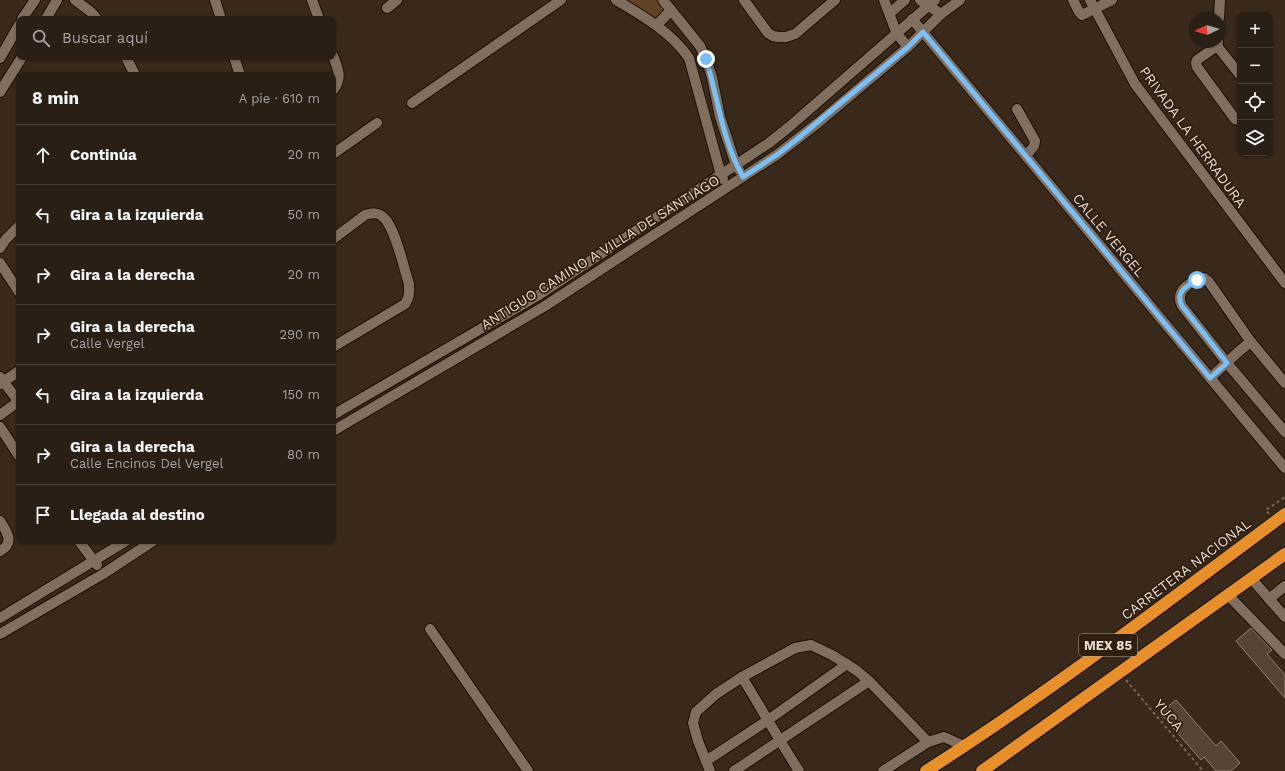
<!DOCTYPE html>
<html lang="es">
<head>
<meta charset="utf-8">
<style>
  body { margin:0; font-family:"Work Sans",sans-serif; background:#362c22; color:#f1f3f6 }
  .controls { position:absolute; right:12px; top:12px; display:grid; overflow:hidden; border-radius:8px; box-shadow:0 1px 3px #0004 }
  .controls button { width:36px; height:36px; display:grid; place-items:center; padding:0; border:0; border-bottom:1px solid #463d34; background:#2a1f14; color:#f1f3f6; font:20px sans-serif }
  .compass { position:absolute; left:1189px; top:12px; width:36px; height:36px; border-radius:50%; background:#2a1f14; box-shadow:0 1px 3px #0004; rotate:266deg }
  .stop { position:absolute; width:12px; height:12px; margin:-9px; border:3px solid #79bff8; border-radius:50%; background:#fff }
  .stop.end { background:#79bff8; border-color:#fff; box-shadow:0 1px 4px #0008 }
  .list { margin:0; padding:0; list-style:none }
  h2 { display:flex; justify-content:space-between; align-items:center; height:52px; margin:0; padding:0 16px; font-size:17px }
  h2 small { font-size:13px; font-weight:400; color:#a5a2a0 }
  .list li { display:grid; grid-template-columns:26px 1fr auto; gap:12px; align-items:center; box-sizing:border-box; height:60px; padding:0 16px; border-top:1px solid #463d34 }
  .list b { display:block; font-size:15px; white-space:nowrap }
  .list p { margin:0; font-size:13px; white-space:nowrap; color:#a5a2a0 }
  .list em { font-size:13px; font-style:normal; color:#a5a2a0 }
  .icon { flex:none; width:22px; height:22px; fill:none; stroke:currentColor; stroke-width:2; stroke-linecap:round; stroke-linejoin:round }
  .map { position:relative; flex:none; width:1285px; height:771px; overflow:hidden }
  .search { position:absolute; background:#2a1f14; box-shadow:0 1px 3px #0004; left:16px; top:16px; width:320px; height:44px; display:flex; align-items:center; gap:10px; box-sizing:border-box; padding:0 14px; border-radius:8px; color:#a5a2a0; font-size:15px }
  .panel { position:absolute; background:#2a1f14; box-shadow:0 1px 3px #0004; left:16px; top:72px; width:320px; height:472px; border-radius:8px }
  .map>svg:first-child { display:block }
  .green { fill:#614224 }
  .building { fill:#564536; stroke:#927f6e }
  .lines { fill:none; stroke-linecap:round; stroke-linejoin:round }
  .minor-casing { stroke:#1f1104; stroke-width:12 }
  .highway-casing { stroke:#1f1104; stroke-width:14 }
  .path { stroke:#75685b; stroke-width:2; stroke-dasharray:3 3; stroke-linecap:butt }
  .minor { stroke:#806e5e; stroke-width:10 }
  .highway { stroke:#e7902b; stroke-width:12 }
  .route { stroke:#79bff8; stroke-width:5 }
  .labels { text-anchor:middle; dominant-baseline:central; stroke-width:3.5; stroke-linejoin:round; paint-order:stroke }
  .shield { fill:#2e1f11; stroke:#aea297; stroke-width:1 }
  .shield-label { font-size:13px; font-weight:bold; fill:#e5dad1 }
  .street-label { font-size:14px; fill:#e5dad1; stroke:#2e1f11 }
</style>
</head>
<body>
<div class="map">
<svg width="1285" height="771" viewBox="0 0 1285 771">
  <rect width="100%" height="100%" fill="#38291a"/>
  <path class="green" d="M627 0H658L664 8V12L659 18 655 19Z"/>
  <g class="building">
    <path d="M1251 628 1272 650 1267 654 1285 675V698L1236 641Z"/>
    <path d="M1176 700 1216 746 1221 741 1240 763 1231 771H1216L1204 757 1201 760 1160 713Z"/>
  </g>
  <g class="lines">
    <defs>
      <g id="minor">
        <path d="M75 0 91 12 97 19"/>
        <path d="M215 0 221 19"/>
        <path d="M312 0 319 19"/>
        <path d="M616 0C643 16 671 32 689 58L721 175 723 179"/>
        <path d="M663 0 700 46 706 59 712 77 720 117 736 165 739 170"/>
        <path d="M744 0 768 33 773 36 778 37H786L795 34 835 0"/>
        <path d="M884 0 897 34 908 47"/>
        <path d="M920 0 941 14"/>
        <path d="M1073 0 1079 12 1082 15 1112 0"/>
        <path d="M1090 0 1135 84 1285 283"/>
        <path d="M387 8 397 0"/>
        <path d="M890 13 905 0"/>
        <path d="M1219 18 1220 0"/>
        <path d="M22 19 35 0"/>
        <path d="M46 19 57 0"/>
        <path d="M912 19 1285 468"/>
        <path d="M657 25 671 10"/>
        <path d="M1218 42 1217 46 1240 75"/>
        <path d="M1217 46 1197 60 1196 63 1197 67 1235 119 1240 120"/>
        <path d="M333 56C338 69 343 78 333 90"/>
        <path d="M126 57 135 75"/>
        <path d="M234 57 240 75"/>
        <path d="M0 58 19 25"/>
        <path d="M0 92 22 57"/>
        <path d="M412 103 561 0"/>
        <path d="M1017 109 1035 141 1034 146 1026 156"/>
        <path d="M333 154 377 123"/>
        <path d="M333 239 365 215C372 213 378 212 383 217 395 226 404 269 409 284 409 292 410 297 405 304L333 347"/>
        <path d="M0 248 6 239 19 226"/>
        <path d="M0 263 19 292"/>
        <path d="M1251 342 1285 383"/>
        <path d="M0 377 19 402"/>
        <path d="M1210 378C1224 366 1236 352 1251 342L1209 282 1204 278C1191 281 1174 290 1182 306L1227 363 1285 432"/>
        <path d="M0 384 19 371"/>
        <path d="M0 415 19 401"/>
        <path d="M333 415 537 296 769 143 789 127 935 0"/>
        <path d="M0 427 19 456"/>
        <path d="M333 431 545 306 778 154 819 122 908 47 941 14 960 0"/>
        <path d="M0 521C7 532 15 543 0 551"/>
        <path d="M79 541 97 565"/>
        <path d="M1251 578 1285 617"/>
        <path d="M1228 595 1285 654"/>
        <path d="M1269 599 1285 586"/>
        <path d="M0 618 126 541"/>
        <path d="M430 629 528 771"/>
        <path d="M0 634 103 574 153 541"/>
        <path d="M742 677C761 708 779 740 799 771"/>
        <path d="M706 761 768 720 847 664"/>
        <path d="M710 771 698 741 693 723 696 712 716 694 742 677 795 648 811 645 832 655 856 670 869 681 928 742"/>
        <path d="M734 771 869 681"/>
        <path d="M883 771 928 742 944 737 964 746"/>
      </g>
      <g id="highway">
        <path d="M926 771C1050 692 1167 602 1285 514"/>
        <path d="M982 771 1285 554"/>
      </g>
    </defs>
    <use href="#minor" class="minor-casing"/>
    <use href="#highway" class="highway-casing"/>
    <g class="path">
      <path d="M1269 514 1266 510 1285 497"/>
      <path d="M1126 680 1203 771"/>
    </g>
    <use href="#minor" class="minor"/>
    <use href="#highway" class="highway"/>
  </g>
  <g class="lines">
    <path class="route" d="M706 59C718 98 722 140 743 177L778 154 796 140 908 47 923 32 1210 378 1227 363 1182 306C1175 292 1185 287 1197 280"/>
  </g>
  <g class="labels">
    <rect class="shield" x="1079" y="634" width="58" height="22" rx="3"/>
    <g class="shield-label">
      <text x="1108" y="645">MEX 85</text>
    </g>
    <g class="street-label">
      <text transform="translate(1193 137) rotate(54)">PRIVADA LA HERRADURA</text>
      <text transform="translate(1109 235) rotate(50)">CALLE VERGEL</text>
      <text transform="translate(600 252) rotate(-32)">ANTIGUO CAMINO A VILLA DE SANTIAGO</text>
      <text transform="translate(1186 569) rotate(-37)">CARRETERA NACIONAL</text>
      <text transform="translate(1169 715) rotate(50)">YUCA</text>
    </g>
  </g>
</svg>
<div class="controls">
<button>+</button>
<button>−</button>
<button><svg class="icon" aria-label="locate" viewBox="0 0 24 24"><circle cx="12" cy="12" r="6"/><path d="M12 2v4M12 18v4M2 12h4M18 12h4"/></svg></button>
<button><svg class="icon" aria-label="layers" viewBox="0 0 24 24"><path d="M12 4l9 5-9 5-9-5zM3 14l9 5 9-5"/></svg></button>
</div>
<svg class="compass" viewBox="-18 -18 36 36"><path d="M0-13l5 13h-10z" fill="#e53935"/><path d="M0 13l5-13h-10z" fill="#a5a2a0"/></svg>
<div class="stop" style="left:1197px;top:280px"></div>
<div class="stop end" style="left:706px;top:59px"></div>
<div class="search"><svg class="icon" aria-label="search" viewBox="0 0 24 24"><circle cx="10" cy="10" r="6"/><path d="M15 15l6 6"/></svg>Buscar aquí</div>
<section class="panel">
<h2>8 min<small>A pie · 610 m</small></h2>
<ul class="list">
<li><svg class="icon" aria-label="ahead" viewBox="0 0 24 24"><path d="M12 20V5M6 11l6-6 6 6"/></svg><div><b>Continúa</b></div><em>20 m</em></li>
<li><svg class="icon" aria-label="left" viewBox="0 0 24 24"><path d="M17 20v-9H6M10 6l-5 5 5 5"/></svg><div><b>Gira a la izquierda</b></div><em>50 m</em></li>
<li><svg class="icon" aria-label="right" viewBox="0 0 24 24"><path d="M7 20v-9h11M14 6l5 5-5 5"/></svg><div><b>Gira a la derecha</b></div><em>20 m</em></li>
<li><svg class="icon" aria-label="right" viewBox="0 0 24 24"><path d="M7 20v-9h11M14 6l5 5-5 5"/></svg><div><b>Gira a la derecha</b><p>Calle Vergel</p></div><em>290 m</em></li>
<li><svg class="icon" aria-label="left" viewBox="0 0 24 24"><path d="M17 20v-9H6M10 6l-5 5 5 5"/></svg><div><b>Gira a la izquierda</b></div><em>150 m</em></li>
<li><svg class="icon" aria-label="right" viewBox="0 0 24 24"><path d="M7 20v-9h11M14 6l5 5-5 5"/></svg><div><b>Gira a la derecha</b><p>Calle Encinos Del Vergel</p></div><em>80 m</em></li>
<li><svg class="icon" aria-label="arrive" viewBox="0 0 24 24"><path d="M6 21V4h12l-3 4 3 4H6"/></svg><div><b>Llegada al destino</b></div></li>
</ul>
</section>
</div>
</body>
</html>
